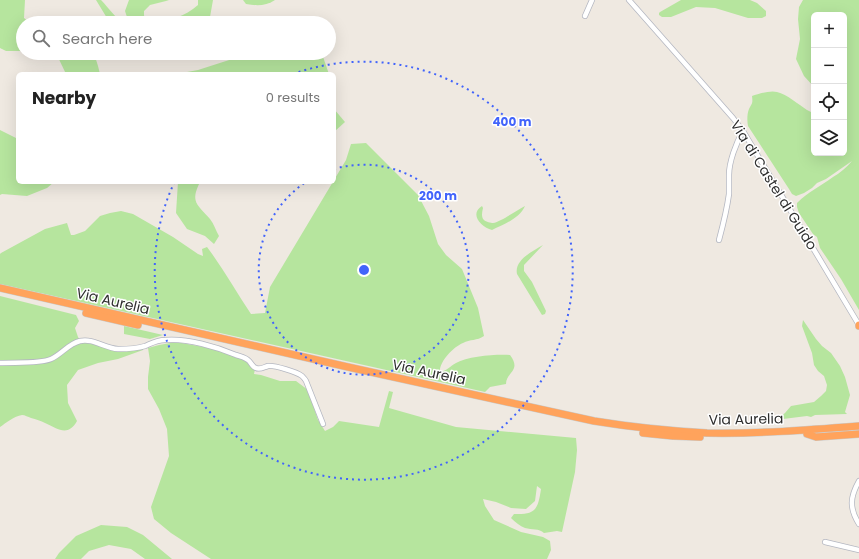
<!DOCTYPE html>
<html lang="en">
<head>
<meta charset="utf-8">
<style>
  body { margin:0; font-family:Poppins,sans-serif; background:#f6f6f6; color:#222 }
  .controls { position:absolute; right:12px; top:12px; display:grid; overflow:hidden; border-radius:6px; box-shadow:0 4px 16px #0002 }
  .controls button { width:36px; height:36px; display:grid; place-items:center; padding:0; border:0; border-bottom:1px solid #e0e0e0; background:#fff; color:#222; font:20px sans-serif }
  .list { margin:0; padding:0; list-style:none }
  h2 { display:flex; justify-content:space-between; align-items:center; height:52px; margin:0; padding:0 16px; font-size:17px }
  h2 small { font-size:13px; font-weight:400; color:#767676 }
  .icon { flex:none; width:22px; height:22px; fill:none; stroke:currentColor; stroke-width:2; stroke-linecap:round; stroke-linejoin:round }
  .map { position:relative; flex:none; width:859px; height:559px; overflow:hidden }
  .search { position:absolute; background:#fff; box-shadow:0 4px 16px #0002; left:16px; top:16px; width:320px; height:44px; display:flex; align-items:center; gap:10px; box-sizing:border-box; padding:0 14px; border-radius:22px; color:#767676; font-size:15px }
  .panel { position:absolute; background:#fff; box-shadow:0 4px 16px #0002; left:16px; top:72px; width:320px; height:112px; border-radius:6px }
  .map>svg:first-child { display:block }
  .green { fill:#b6e59e }
  .lines { fill:none; stroke-linecap:round; stroke-linejoin:round }
  .minor-casing { stroke:#b4b7c1; stroke-width:6 }
  .highway-casing { stroke:#c9c9c9; stroke-width:8 }
  .minor { stroke:#fff; stroke-width:4.5 }
  .highway { stroke:#ffa35c; stroke-width:7 }
  .ring { fill:none; stroke:#4264fb; stroke-width:2; stroke-dasharray:2 4 }
  .labels { text-anchor:middle; dominant-baseline:central; stroke-width:3; stroke-linejoin:round; paint-order:stroke }
  .street-label { font-size:14px; fill:#2e2e2e; stroke:#fff }
  .centre { fill:#4264fb; stroke:#fff; stroke-width:2 }
  .ring-label { font-size:12px; text-anchor:middle; font-weight:bold; fill:#4264fb; stroke:#fff; stroke-width:3; stroke-linejoin:round; paint-order:stroke }
</style>
</head>
<body>
<div class="map">
<svg width="859" height="559" viewBox="0 0 859 559">
  <rect width="100%" height="100%" fill="#efe9e1"/>
  <g class="green">
    <path d="M0 0H25L24 18 28 21H32C47 18 64 14 78 23H23V51H6L0 48Z"/>
    <path d="M96 0H101C109 8 114 17 124 23H110Z"/>
    <path d="M129 0H169L166 1 150 5 144 11V15L145 20 151 23H129L125 11Z"/>
    <path d="M198 0H213L210 17 204 23H153C169 20 185 17 198 5Z"/>
    <path d="M243 0H275C266 6 257 6 246 4Z"/>
    <path d="M681 0H750L757 3 766 11V16L762 18H748L715 8 696 7 671 17H662L659 15V13L660 12Z"/>
    <path d="M803 0H859V310L841 279 820 248 817 237 813 234 799 213 797 207V203C808 192 821 186 833 177 840 173 847 167 852 161L826 179 817 183 812 188 804 193 796 196 792 194 789 189 748 126C747 121 747 114 749 109 752 103 753 104 752 96 759 94 770 90 777 92 787 94 799 105 807 110L811 112 814 110V153H844V15H814V87L804 76 796 59 800 39 798 19 799 7Z"/>
    <path d="M56 53H94L98 66 100 74H66Z"/>
    <path d="M251 53H320L322 54 329 74H176L198 70Z"/>
    <path d="M334 109 345 122 334 132Z"/>
    <path d="M0 130 18 139V182H54L47 188 27 196 2 194 0 195Z"/>
    <path d="M366 143 418 195 429 216 438 244 446 255 462 269 478 308 484 336C477 341 470 339 463 343 453 347 439 362 440 372 447 371 450 366 456 363 468 356 497 354 510 355 522 371 506 372 506 384L490 387 485 392 0 284V254L1 253 45 229 67 223 71 235H74L85 231 100 216 110 213 121 211 133 214 173 237 198 254 203 256 202 249 207 247C223 268 236 292 251 314L265 313 270 287 346 160 351 144Z"/>
    <path d="M178 182H200C190 202 197 204 210 219 214 224 216 231 219 236L214 244 205 236 187 229 176 213Z"/>
    <path d="M482 206 483 208C482 212 481 217 484 220 486 222 491 223 493 223 502 221 517 210 525 206 519 219 504 224 492 230 481 227 469 214 482 206Z"/>
    <path d="M543 245 524 265V271L532 282 546 311 545 314 542 315 517 274C514 260 533 251 543 245Z"/>
    <path d="M0 296 76 315 79 321 75 328 78 337 81 342H91L113 347H127L142 345 143 350 118 359 98 363 78 370 67 385 68 403 77 421C68 437 58 429 45 423 41 421 36 419 31 418 28 417 25 415 22 415 14 416 6 423 0 427Z"/>
    <path d="M803 320 816 339 822 346 831 353 840 366 845 377 850 395 845 412 847 414 815 415 811 417 807 416 783 419 781 416 785 413 791 406 814 402 821 396 826 391 827 385 824 376 818 371 814 365 812 353 802 326Z"/>
    <path d="M124 326 163 335 150 339 124 334Z"/>
    <path d="M176 342 215 349 248 361 255 369 254 374 261 375 280 381H296L308 390 318 420 325 431 333 427 339 421 379 427 389 391 393 392 389 408 456 427 576 438 577 450 575 472 562 532 557 531 544 533C539 528 532 530 525 528 520 526 515 522 511 518L514 514C536 515 538 509 541 489L537 486 535 501 526 509 511 508 496 502 483 499 485 506 494 520 521 532 543 537 550 541 551 550 547 559H211L171 533 154 519 151 507 169 456 167 429 159 409 148 389V377L150 361 148 348 159 345Z"/>
    <path d="M101 525 127 527 143 535 172 559H145L131 549 109 545 89 551 81 559H55L59 553 76 536Z"/>
  </g>
  <g class="lines">
    <defs>
      <g id="minor">
        <path d="M629 0 733 118 743 131 859 325"/>
        <path d="M585 16 592 0"/>
        <path d="M719 240C723 225 727 209 729 194 729 188 729 181 729 175 729 162 736 143 743 131"/>
        <path d="M0 363C14 362 40 364 51 359 62 354 68 344 80 341 93 338 104 348 118 349 127 349 136 349 145 346 152 343 157 340 165 340 187 338 217 347 236 355 240 356 244 357 248 360 251 362 252 367 256 368 260 370 264 367 268 366 274 365 297 372 302 376 304 378 305 379 306 381L323 424"/>
        <path d="M859 481C850 497 849 508 859 524"/>
        <path d="M825 542 859 550"/>
      </g>
      <g id="highway">
        <path d="M0 288 348 367 594 421C631 427 669 431 707 433 757 434 808 430 859 426"/>
        <path d="M86 313 138 325"/>
        <path d="M859 325V326"/>
        <path d="M643 433 673 436 700 437"/>
        <path d="M807 434 816 437 859 434"/>
      </g>
    </defs>
    <use href="#minor" class="minor-casing"/>
    <use href="#highway" class="highway-casing"/>
    <use href="#minor" class="minor"/>
    <use href="#highway" class="highway"/>
  </g>
  <g class="ring">
    <path d="M334 169A105 105 0 1 1 306 182"/>
    <path d="M293 74A209 209 0 1 1 174 183"/>
  </g>
  <g class="labels">
    <g class="street-label">
      <text transform="translate(774 185) rotate(58)">Via di Castel di Guido</text>
      <text transform="translate(113 301) rotate(13)">Via Aurelia</text>
      <text transform="translate(429 372) rotate(12)">Via Aurelia</text>
      <text transform="translate(746 419) rotate(-1)">Via Aurelia</text>
    </g>
  </g>
  <circle cx="364" cy="270" r="6" class="centre"/>
  <g class="ring-label">
    <text x="512" y="126">400 m</text>
    <text x="438" y="200">200 m</text>
  </g>
</svg>
<div class="controls">
<button>+</button>
<button>−</button>
<button><svg class="icon" aria-label="locate" viewBox="0 0 24 24"><circle cx="12" cy="12" r="6"/><path d="M12 2v4M12 18v4M2 12h4M18 12h4"/></svg></button>
<button><svg class="icon" aria-label="layers" viewBox="0 0 24 24"><path d="M12 4l9 5-9 5-9-5zM3 14l9 5 9-5"/></svg></button>
</div>
<div class="search"><svg class="icon" aria-label="search" viewBox="0 0 24 24"><circle cx="10" cy="10" r="6"/><path d="M15 15l6 6"/></svg>Search here</div>
<section class="panel">
<h2>Nearby<small>0 results</small></h2>
<ul class="list">
</ul>
</section>
</div>
</body>
</html>
